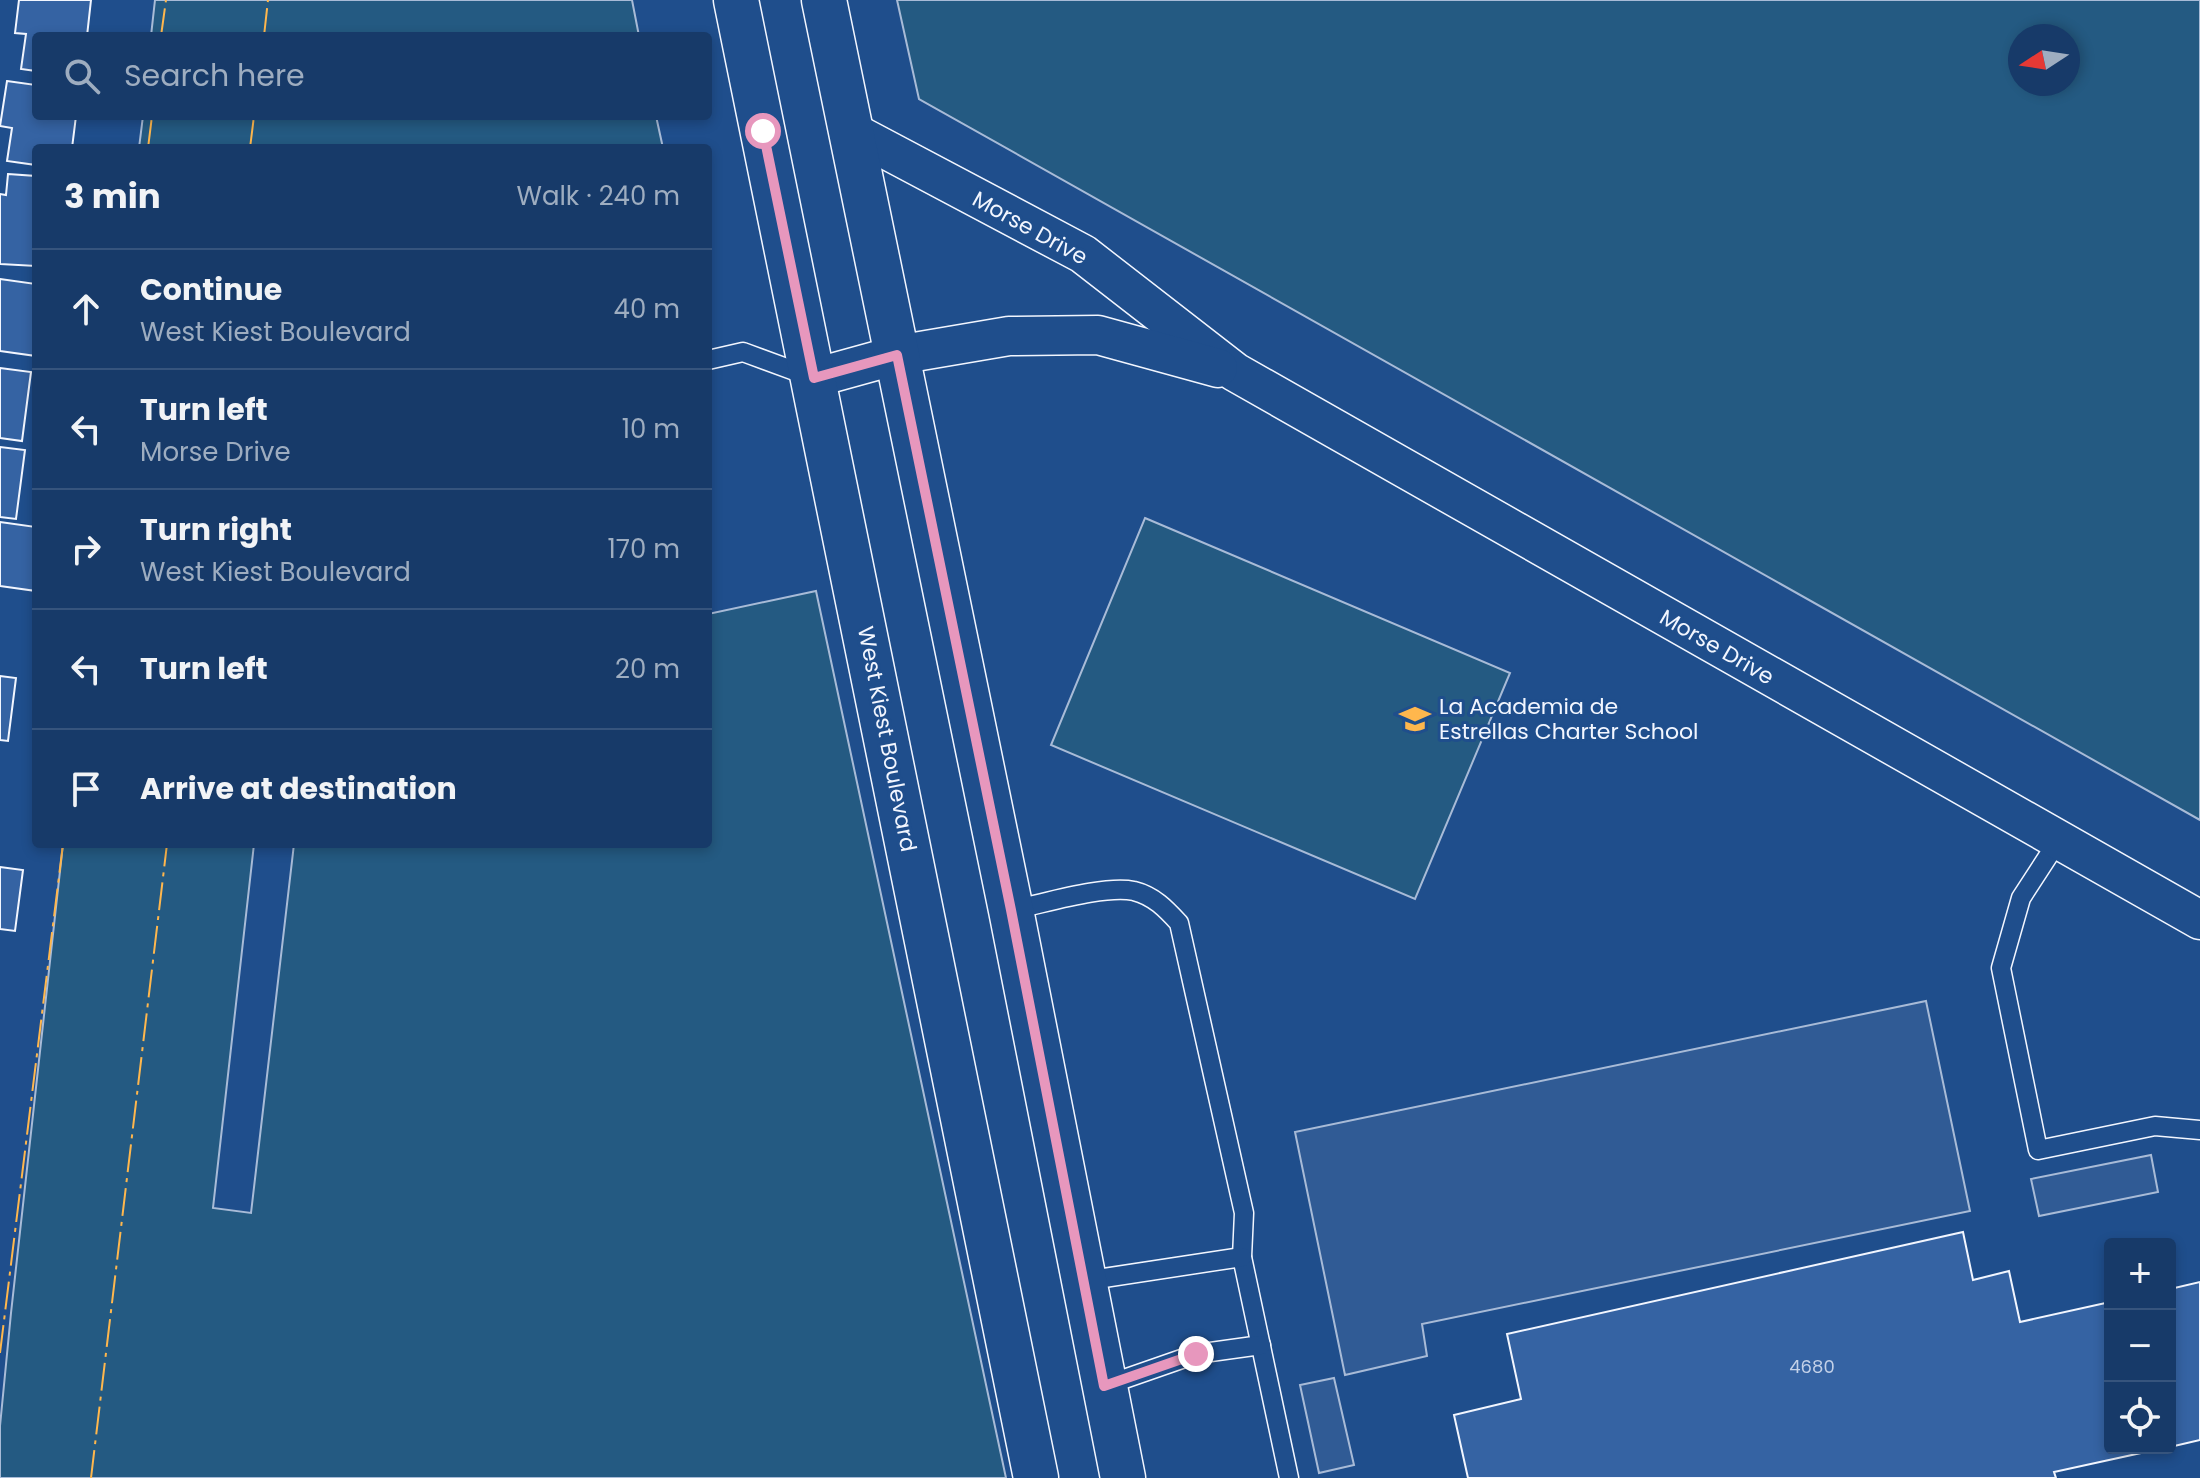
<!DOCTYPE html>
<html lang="en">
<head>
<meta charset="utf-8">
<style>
  body { margin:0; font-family:Poppins,sans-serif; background:#20416f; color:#f1f3f6 }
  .controls { position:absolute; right:24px; bottom:24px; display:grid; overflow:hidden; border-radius:8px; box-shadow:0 4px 12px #0003 }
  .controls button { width:72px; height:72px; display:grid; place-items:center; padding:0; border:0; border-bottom:2px solid #36547d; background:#173a69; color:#f1f3f6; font:40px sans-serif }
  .compass { position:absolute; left:2008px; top:24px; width:72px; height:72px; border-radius:50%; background:#173a69; box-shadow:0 4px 12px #0003; rotate:258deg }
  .stop { position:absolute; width:24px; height:24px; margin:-18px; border:6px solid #e797bd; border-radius:50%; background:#fff }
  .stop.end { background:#e797bd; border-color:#fff; box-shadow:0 2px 8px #0008 }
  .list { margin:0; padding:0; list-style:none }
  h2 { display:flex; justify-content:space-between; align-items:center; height:104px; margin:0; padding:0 32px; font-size:34px }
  h2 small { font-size:26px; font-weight:400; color:#9eadc0 }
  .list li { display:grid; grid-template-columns:52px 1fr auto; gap:24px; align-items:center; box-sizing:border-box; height:120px; padding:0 32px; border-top:2px solid #36547d }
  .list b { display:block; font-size:30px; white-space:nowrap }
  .list p { margin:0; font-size:26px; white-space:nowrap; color:#9eadc0 }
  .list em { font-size:26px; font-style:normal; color:#9eadc0 }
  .icon { flex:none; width:44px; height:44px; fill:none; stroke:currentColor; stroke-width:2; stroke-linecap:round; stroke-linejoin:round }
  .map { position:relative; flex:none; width:2200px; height:1478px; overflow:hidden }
  .search { position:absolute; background:#173a69; box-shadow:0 4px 12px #0003; left:32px; top:32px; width:680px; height:88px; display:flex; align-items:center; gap:20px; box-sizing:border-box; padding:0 28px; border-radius:8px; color:#9eadc0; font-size:30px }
  .panel { position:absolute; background:#173a69; box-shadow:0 4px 12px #0003; left:32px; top:144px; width:680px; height:704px; border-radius:8px }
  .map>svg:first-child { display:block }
  .green { fill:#245a82; stroke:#a8bbd7; stroke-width:2; fill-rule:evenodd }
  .parking { fill:#305b95; stroke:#a8bbd7; stroke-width:2 }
  .building { fill:#3563a3; stroke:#f2f6ff; stroke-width:2 }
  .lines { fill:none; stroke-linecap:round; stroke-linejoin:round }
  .service-casing { stroke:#f2f6ff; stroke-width:21 }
  .minor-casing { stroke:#f2f6ff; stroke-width:41 }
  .secondary-casing { stroke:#f2f6ff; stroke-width:47 }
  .service { stroke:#1f4e8c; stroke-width:18 }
  .minor { stroke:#1f4e8c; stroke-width:38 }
  .secondary { stroke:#1f4e8c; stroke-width:44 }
  .power { stroke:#ffb74d; stroke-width:2; stroke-dasharray:28 6 4 6; stroke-linecap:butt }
  .route { stroke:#e797bd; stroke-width:10 }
  .labels { text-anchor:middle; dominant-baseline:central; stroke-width:6; stroke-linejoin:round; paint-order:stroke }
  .number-label { font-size:18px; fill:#c3d1e8 }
  .street-label { font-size:22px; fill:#f2f6ff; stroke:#1f4e8c }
  .poi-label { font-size:22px; fill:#f2f6ff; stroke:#1f4e8c; text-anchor:start }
</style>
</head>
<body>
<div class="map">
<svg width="2200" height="1478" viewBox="0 0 2200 1478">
  <rect width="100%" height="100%" fill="#1f4e8c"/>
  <g class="green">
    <path d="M155 0H632L639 36H151Z"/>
    <path d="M897 0H2200V820L919 99ZM2020 36H2068V84H2020Z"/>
    <path d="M143 116H656L663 148H139Z"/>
    <path d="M1145 518 1510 673 1415 899 1051 745Z"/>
    <path d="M816 591 1006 1478H0V1426L11 1313 63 844H254L213 1208 251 1213 294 844H708V614Z"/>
  </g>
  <g class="parking">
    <path d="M1926 1001 1970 1211 1422 1324 1427 1356 1345 1375 1295 1132Z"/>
    <path d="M2151 1155 2158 1192 2039 1216 2031 1179Z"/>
    <path d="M1334 1378 1354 1465 1319 1473 1300 1385Z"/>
  </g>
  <g class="building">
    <path d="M19 0H91L87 36H36V71L21 69 26 34 15 33Z"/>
    <path d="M7 81 36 85V116H76L72 148H36V165L7 161 12 128 0 126Z"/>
    <path d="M8 174 36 176V266L0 264V194L6 195Z"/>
    <path d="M0 279 36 284V356L0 351Z"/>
    <path d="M0 368 31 372 22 441 0 438Z"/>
    <path d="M0 447 25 450 16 519 0 517Z"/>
    <path d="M0 522 36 527V591L0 586Z"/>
    <path d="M0 676 16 678 8 741 0 740Z"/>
    <path d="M0 867 23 870 15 931 0 929Z"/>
    <path d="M1963 1232 1973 1280 2009 1271 2020 1322 2110 1302V1448H2164L2054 1472 2056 1478H1468L1454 1415 1521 1399 1507 1334Z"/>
    <path d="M2200 1282V1440L2170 1447V1289Z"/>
  </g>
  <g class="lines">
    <defs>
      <g id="service">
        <path d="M708 360 743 352 811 377"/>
        <path d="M2058 841 2021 898 2001 968 2038 1150 2155 1126 2200 1130"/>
        <path d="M1011 910C1043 904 1103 885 1134 891 1154 896 1166 909 1179 923L1244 1213 1242 1257 1289 1478"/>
        <path d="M1084 1281 1242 1257"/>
        <path d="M1104 1386 1196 1354 1261 1345"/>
      </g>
      <g id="minor">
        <path d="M851 131 1083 254 1235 372 2200 920"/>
        <path d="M814 378 897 355 1009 336 1098 335 1218 368"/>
      </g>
      <g id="secondary">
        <path d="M736 0 1036 1478"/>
        <path d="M824 0 1011 910 1123 1478"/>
      </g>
    </defs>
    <use href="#service" class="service-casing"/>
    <use href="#minor" class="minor-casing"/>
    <use href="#secondary" class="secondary-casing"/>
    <use href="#service" class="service"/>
    <use href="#minor" class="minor"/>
    <use href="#secondary" class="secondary"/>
    <g class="power">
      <path d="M161 36 166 0"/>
      <path d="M264 36 268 0"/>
      <path d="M148 148 152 116"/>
      <path d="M250 148 254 116"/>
      <path d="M0 1353 63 844"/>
      <path d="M91 1478 167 844"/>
    </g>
  </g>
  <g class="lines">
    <path class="route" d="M763 131 814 378 897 355 1011 910 1104 1386 1196 1354"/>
  </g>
  <defs>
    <symbol id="school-bare" viewBox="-9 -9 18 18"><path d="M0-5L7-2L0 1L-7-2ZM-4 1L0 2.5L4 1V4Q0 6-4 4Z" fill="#ffb74d" stroke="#1f4e8c" stroke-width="2.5" paint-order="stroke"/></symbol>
  </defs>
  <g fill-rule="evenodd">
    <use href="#school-bare" x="1393" y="697" width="44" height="44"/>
  </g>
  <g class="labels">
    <g class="number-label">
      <text x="1812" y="1366">4680</text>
    </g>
    <g class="street-label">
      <text transform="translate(1030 228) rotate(29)">Morse Drive</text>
      <text transform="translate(1717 647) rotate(30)">Morse Drive</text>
      <text transform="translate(887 739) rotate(79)">West Kiest Boulevard</text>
    </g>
    <g class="poi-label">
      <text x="1439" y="706">La Academia de<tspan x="1439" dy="25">Estrellas Charter School</tspan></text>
    </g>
  </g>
</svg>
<div class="controls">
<button>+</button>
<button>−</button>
<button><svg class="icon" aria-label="locate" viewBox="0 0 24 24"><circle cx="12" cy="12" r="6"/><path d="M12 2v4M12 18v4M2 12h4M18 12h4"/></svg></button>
</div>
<svg class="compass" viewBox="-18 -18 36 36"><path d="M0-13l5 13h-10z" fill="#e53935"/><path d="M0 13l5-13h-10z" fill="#9eadc0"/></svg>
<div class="stop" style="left:763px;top:131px"></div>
<div class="stop end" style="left:1196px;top:1354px"></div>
<div class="search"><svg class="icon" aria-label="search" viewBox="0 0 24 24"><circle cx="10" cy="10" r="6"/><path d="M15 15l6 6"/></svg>Search here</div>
<section class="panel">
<h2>3 min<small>Walk · 240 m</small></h2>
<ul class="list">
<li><svg class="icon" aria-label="ahead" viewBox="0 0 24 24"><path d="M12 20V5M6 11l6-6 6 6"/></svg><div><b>Continue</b><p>West Kiest Boulevard</p></div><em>40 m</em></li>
<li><svg class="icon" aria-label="left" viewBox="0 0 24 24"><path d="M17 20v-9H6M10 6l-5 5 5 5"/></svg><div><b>Turn left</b><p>Morse Drive</p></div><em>10 m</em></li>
<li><svg class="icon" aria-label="right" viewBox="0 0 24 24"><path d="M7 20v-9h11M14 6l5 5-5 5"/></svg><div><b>Turn right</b><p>West Kiest Boulevard</p></div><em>170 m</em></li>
<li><svg class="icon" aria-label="left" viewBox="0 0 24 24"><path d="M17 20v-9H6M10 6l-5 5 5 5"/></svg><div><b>Turn left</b></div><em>20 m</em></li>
<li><svg class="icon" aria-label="arrive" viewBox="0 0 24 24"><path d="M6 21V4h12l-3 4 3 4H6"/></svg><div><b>Arrive at destination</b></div></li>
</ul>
</section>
</div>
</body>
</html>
